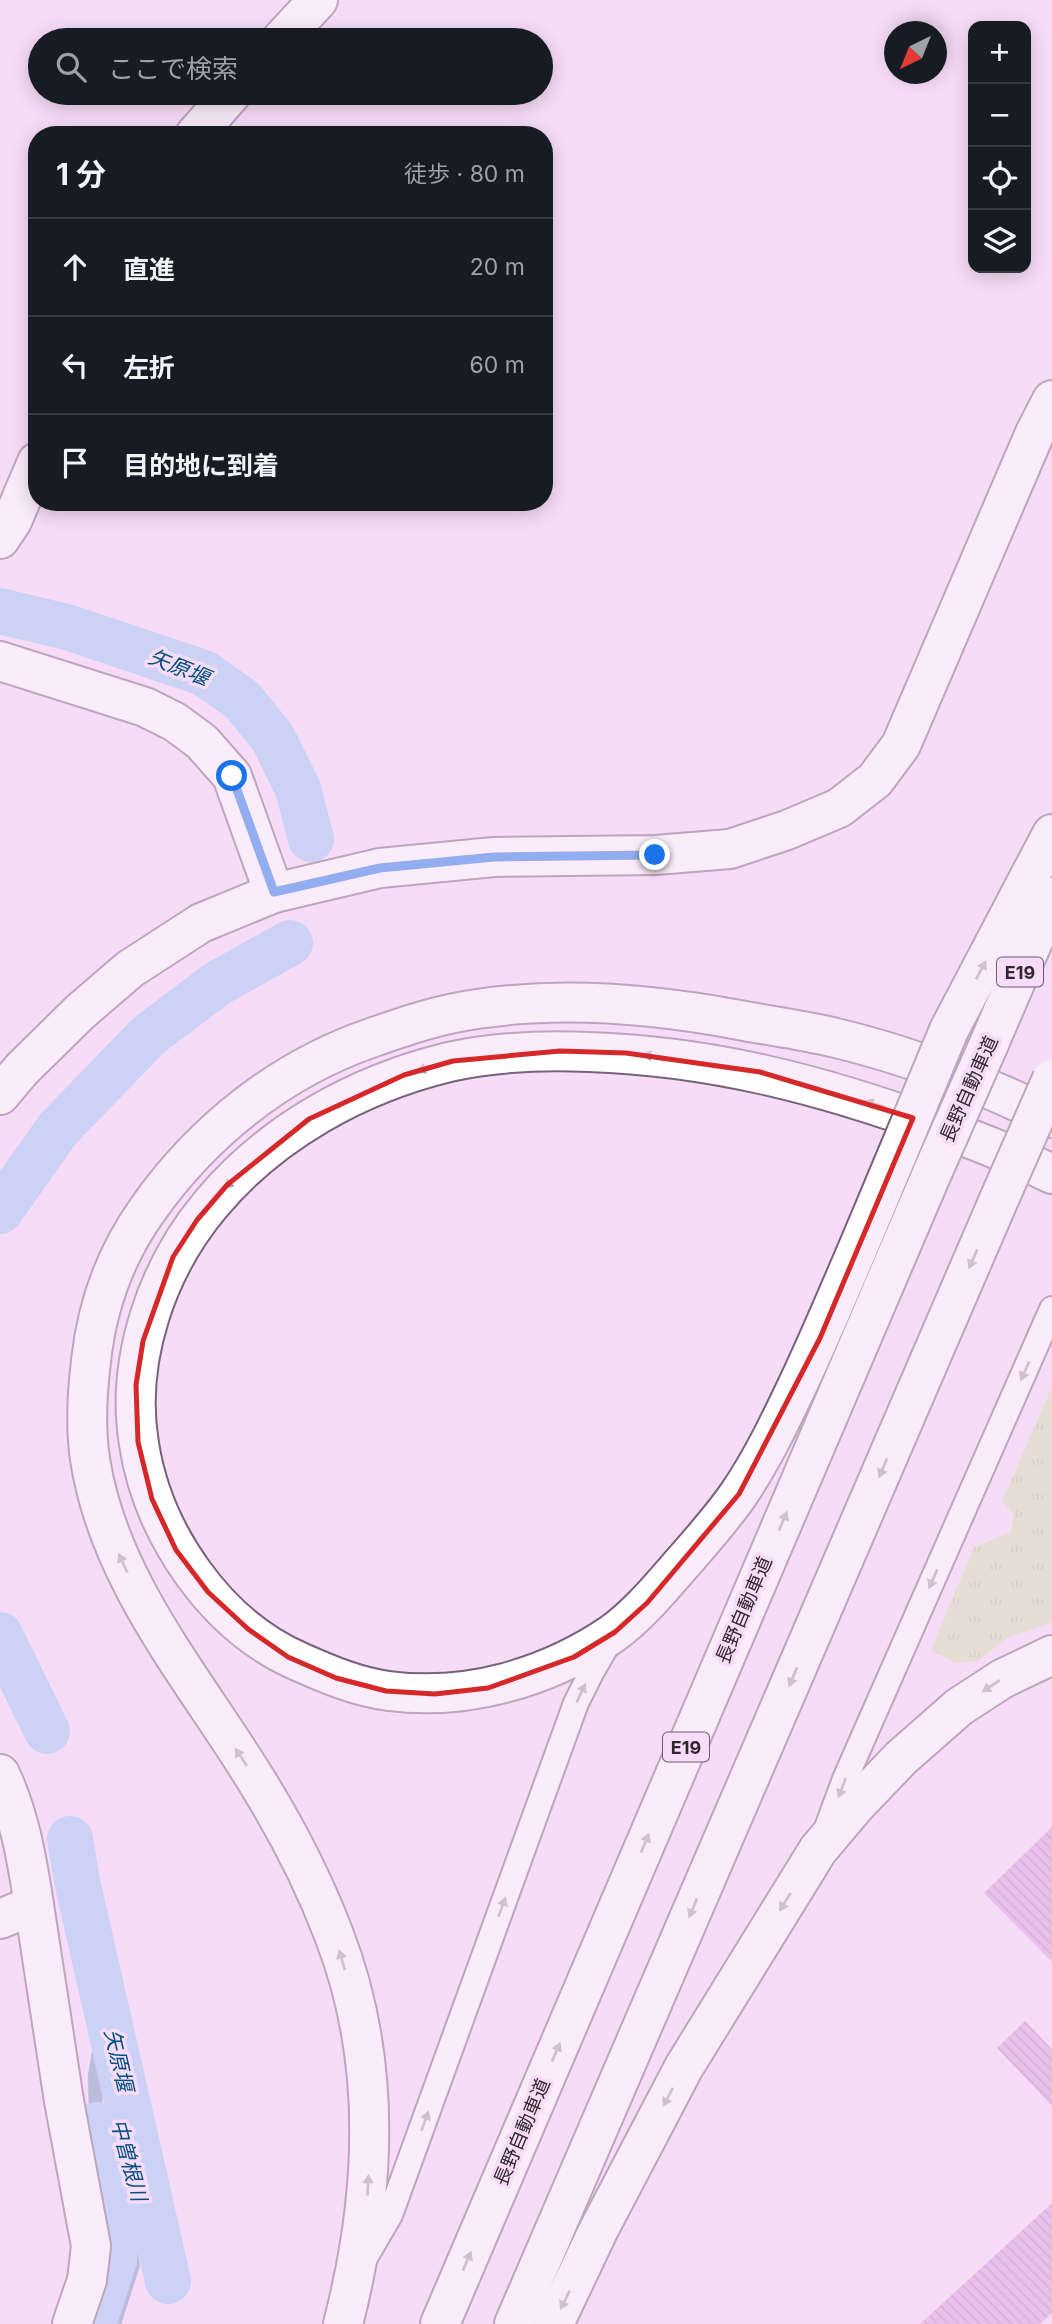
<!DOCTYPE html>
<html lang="ja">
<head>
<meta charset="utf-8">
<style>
  body { margin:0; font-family:Inter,"Noto Sans JP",sans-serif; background:#242831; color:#f1f3f6 }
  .controls { position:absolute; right:21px; top:21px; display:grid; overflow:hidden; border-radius:14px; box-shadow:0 4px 18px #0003 }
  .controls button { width:63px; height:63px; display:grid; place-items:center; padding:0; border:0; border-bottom:2px solid #363941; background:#171b24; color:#f1f3f6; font:35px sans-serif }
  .compass { position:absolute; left:884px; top:21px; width:63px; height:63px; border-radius:50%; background:#171b24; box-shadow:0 4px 18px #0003; rotate:223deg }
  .stop { position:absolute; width:21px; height:21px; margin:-16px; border:5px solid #1a73e8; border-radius:50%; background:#fff }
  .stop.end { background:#1a73e8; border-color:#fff; box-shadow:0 2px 7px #0008 }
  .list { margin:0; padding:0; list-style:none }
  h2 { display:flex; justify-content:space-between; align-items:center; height:91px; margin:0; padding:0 28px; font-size:30px }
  h2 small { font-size:23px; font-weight:400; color:#9ea1a6 }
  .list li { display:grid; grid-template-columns:46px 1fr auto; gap:21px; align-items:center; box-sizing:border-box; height:98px; padding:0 28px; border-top:2px solid #363941 }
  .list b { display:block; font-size:26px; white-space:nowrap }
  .list em { font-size:23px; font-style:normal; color:#9ea1a6 }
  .icon { flex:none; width:38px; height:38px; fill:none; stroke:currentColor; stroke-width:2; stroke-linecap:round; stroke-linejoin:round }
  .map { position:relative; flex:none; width:1052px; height:2324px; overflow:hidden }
  .search { position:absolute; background:#171b24; box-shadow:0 4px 18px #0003; left:28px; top:28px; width:525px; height:77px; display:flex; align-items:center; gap:18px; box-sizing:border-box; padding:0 24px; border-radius:38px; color:#9ea1a6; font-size:26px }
  .panel { position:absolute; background:#171b24; box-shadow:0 4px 18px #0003; left:28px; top:126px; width:525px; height:385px; border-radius:28px }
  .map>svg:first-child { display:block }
  .grass { fill:url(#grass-tufts) }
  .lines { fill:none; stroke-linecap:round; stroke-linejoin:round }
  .stream { stroke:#7696b8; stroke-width:14 }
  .canal { stroke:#94c6f3; stroke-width:46 }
  .building { fill:url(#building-back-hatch) }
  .lane-casing { stroke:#78617a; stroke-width:28 }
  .street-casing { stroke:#78617a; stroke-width:42 }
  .secondary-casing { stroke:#78617a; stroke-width:42 }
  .highway-casing { stroke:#78617a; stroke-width:42 }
  .lane { stroke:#fff; stroke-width:24 }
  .street { stroke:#fff; stroke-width:38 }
  .secondary { stroke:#fff; stroke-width:38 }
  .highway { stroke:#fff; stroke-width:38 }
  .highway-bridge-casing { stroke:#78617a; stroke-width:42; stroke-linecap:butt }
  .highway-bridge { stroke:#fff; stroke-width:38 }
  .oneway { fill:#a29da2 }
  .route { stroke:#1a73e8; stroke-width:9 }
  .marked { fill:none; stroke:#d62828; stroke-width:5; stroke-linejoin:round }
  .labels { text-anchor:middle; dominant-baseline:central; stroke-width:7; stroke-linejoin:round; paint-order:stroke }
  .shield { fill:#f7dcf8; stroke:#6c5d6c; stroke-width:2 }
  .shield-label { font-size:18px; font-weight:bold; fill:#302630 }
  .street-label { font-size:19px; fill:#302630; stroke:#f7dcf8 }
  .water-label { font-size:21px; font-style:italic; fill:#004f81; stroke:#f7dcf8 }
</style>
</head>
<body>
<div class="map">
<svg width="1052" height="2324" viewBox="0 0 1052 2324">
  <defs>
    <pattern id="grass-tufts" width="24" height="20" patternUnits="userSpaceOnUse" patternTransform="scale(1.75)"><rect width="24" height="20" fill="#d1e0a8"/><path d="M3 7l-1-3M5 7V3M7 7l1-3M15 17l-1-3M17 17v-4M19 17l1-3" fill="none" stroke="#b4c091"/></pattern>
    <pattern id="building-back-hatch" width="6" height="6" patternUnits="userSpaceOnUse" patternTransform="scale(1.75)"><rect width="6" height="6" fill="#d69eda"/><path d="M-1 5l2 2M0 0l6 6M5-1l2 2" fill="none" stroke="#ae81b1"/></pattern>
  </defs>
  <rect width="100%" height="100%" fill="#f7dcf8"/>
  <path class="grass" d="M1052 1387V1623L1009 1637 978 1661 956 1663 931 1650 974 1547 1011 1532 1014 1514 1002 1501Z"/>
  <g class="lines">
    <path class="stream" d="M107 2005 95 2075 96 2125 107 2144 133 2265 114 2324"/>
    <g class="canal">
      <path d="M0 611 67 627 204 673 242 700 273 738 298 789 311 839"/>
      <path d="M0 1211 58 1129 149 1035 218 983 290 943"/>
      <path d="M0 1635 47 1731"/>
      <path d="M70 1839 77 1881 168 2281"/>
      <path d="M93 2324 114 2260 115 2232 102 2175 96 2125"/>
    </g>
  </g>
  <g class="building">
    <path d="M1052 1827V1962L984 1893Z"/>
    <path d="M1025 2021 1052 2049V2106L997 2048Z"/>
    <path d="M1052 2203V2313L1040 2324H920Z"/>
  </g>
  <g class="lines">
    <defs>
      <g id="lane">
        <path d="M828 1825 845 1779 1052 1309"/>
        <path d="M366 2256 390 2215 576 1703 592 1671 610 1640"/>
      </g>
      <g id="street">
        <path d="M281 40 318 0"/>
        <path d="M195 135 232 93"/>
        <path d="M0 539 12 521 37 462"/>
        <path d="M0 661 145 707 175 722 202 742 232 776 274 893"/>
        <path d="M0 1919 34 1905 64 2101 91 2246 87 2280 72 2324"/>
      </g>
      <g id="secondary">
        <path d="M0 1095 22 1069 80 1012 130 969 201 923 274 893 380 868 494 857 655 855 730 849 787 830 839 808 875 780 901 745 1035 433 1052 400"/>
        <path d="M0 1774C20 1816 27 1860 34 1905"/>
      </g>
      <g id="highway">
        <path d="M949 1030 1052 834"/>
        <path d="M988 1046 1052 897"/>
        <path d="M897 1155C865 1231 834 1307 799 1382 781 1420 762 1460 738 1495 720 1521 699 1544 678 1568 658 1591 637 1616 612 1634 547 1678 467 1701 389 1691 358 1687 329 1675 300 1662 216 1626 153 1534 139 1444 125 1360 157 1268 211 1204 271 1132 358 1084 449 1062 494 1052 543 1050 589 1052 710 1056 819 1084 932 1125 973 1139 1013 1155 1052 1174"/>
        <path d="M343 2324C376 2196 383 2061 334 1935 315 1885 289 1834 261 1788 198 1683 109 1584 90 1459 85 1426 87 1394 91 1361 97 1305 115 1255 148 1209 203 1131 281 1069 371 1038 405 1026 440 1014 477 1009 563 996 654 1004 739 1020 771 1026 804 1030 836 1038 911 1056 983 1084 1052 1118"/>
        <path d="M440 2324 933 1171"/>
        <path d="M514 2324 1000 1197"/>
        <path d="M554 2324 598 2231 684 2067 818 1850 856 1805 901 1758 959 1707 1002 1679 1052 1655"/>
      </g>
    </defs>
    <use href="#lane" class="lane-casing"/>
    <use href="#street" class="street-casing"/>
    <use href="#secondary" class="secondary-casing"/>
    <use href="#highway" class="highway-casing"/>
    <use href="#lane" class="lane"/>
    <use href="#street" class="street"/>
    <use href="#secondary" class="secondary"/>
    <use href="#highway" class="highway"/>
    <defs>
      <g id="highway-bridge">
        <path d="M897 1155 949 1030"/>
        <path d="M933 1171 988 1046"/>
        <path d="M1000 1197 1052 1079"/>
      </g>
    </defs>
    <use href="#highway-bridge" class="highway-bridge-casing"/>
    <use href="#highway-bridge" class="highway-bridge"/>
  </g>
  <defs><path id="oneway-solid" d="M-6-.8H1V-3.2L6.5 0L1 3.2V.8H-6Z" transform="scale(1.75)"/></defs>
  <g class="oneway">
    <use href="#oneway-solid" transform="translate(981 970) rotate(-62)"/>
    <use href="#oneway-solid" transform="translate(653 1056) rotate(-173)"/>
    <use href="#oneway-solid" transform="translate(427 1068) rotate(164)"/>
    <use href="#oneway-solid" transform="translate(875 1104) rotate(-162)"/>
    <use href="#oneway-solid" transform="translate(232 1181) rotate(136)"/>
    <use href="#oneway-solid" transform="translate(973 1259) rotate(114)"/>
    <use href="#oneway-solid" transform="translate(1025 1371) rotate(114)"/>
    <use href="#oneway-solid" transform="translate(883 1468) rotate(113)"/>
    <use href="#oneway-solid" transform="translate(783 1521) rotate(-67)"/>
    <use href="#oneway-solid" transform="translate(123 1563) rotate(-115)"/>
    <use href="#oneway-solid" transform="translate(933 1579) rotate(114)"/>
    <use href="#oneway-solid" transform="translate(793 1677) rotate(113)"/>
    <use href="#oneway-solid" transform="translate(991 1686) rotate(147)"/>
    <use href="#oneway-solid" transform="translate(581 1693) rotate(-65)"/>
    <use href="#oneway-solid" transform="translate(241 1757) rotate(-124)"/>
    <use href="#oneway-solid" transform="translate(842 1788) rotate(111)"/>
    <use href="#oneway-solid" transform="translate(645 1843) rotate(-67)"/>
    <use href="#oneway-solid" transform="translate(785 1902) rotate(122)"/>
    <use href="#oneway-solid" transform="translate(502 1907) rotate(-70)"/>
    <use href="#oneway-solid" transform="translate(693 1908) rotate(113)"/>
    <use href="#oneway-solid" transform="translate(342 1960) rotate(-106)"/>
    <use href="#oneway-solid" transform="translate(556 2052) rotate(-67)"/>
    <use href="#oneway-solid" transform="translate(668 2097) rotate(118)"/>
    <use href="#oneway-solid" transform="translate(425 2121) rotate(-70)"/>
    <use href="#oneway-solid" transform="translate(368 2185) rotate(-87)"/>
    <use href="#oneway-solid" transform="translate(467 2261) rotate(-67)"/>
    <use href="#oneway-solid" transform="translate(565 2300) rotate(116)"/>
  </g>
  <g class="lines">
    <path class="route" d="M232 776 274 892 380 868 494 857 655 855"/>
  </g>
  <path d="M0 0H1052V2324H0ZM560 1051 626 1053 760 1072 913 1118 820 1338 739 1494 647 1603 615 1632 574 1657 488 1688 435 1694 386 1691 336 1678 288 1657 248 1629 208 1592 176 1550 152 1499 138 1442 136 1385 143 1341 173 1257 197 1220 227 1185 309 1119 404 1075 453 1061Z" fill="#f7dcf8" fill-opacity=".55" fill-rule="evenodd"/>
  <path class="marked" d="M560 1051 626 1053 760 1072 913 1118 820 1338 739 1494 647 1603 615 1632 574 1657 488 1688 435 1694 386 1691 336 1678 288 1657 248 1629 208 1592 176 1550 152 1499 138 1442 136 1385 143 1341 173 1257 197 1220 227 1185 309 1119 404 1075 453 1061Z"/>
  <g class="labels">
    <g class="shield">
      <rect x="997" y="957.5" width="46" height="29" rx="5"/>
      <rect x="663" y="1732.5" width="46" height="29" rx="5"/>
    </g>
    <g class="shield-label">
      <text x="1020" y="972">E19</text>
      <text x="686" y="1747">E19</text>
    </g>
    <g class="street-label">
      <text transform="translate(969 1089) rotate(-66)">長野自動車道</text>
      <text transform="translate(744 1610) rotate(-67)">長野自動車道</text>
      <text transform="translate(522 2132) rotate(-67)">長野自動車道</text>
    </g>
    <g class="water-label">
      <text transform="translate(179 667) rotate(22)">矢原堰</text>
      <text transform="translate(119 2060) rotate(77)">矢原堰</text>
      <text transform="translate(129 2160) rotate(75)">中曽根川</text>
    </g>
  </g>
</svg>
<div class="controls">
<button>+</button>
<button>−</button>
<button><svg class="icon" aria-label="locate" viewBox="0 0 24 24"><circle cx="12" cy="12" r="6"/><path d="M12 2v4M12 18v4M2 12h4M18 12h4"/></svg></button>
<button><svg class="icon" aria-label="layers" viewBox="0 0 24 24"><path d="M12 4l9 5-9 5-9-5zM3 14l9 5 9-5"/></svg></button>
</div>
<svg class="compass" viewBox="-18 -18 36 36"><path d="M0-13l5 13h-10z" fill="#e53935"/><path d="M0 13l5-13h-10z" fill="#9ea1a6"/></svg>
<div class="stop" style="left:232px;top:776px"></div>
<div class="stop end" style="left:655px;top:855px"></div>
<div class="search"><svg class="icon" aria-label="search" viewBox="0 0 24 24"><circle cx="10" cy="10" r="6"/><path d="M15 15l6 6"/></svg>ここで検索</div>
<section class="panel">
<h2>1 分<small>徒歩 · 80 m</small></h2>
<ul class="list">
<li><svg class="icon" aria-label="ahead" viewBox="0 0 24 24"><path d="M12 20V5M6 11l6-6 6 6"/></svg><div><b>直進</b></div><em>20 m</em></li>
<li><svg class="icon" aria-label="left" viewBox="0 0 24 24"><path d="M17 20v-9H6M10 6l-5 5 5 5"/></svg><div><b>左折</b></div><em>60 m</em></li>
<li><svg class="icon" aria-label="arrive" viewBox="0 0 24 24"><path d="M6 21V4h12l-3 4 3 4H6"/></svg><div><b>目的地に到着</b></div></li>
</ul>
</section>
</div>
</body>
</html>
